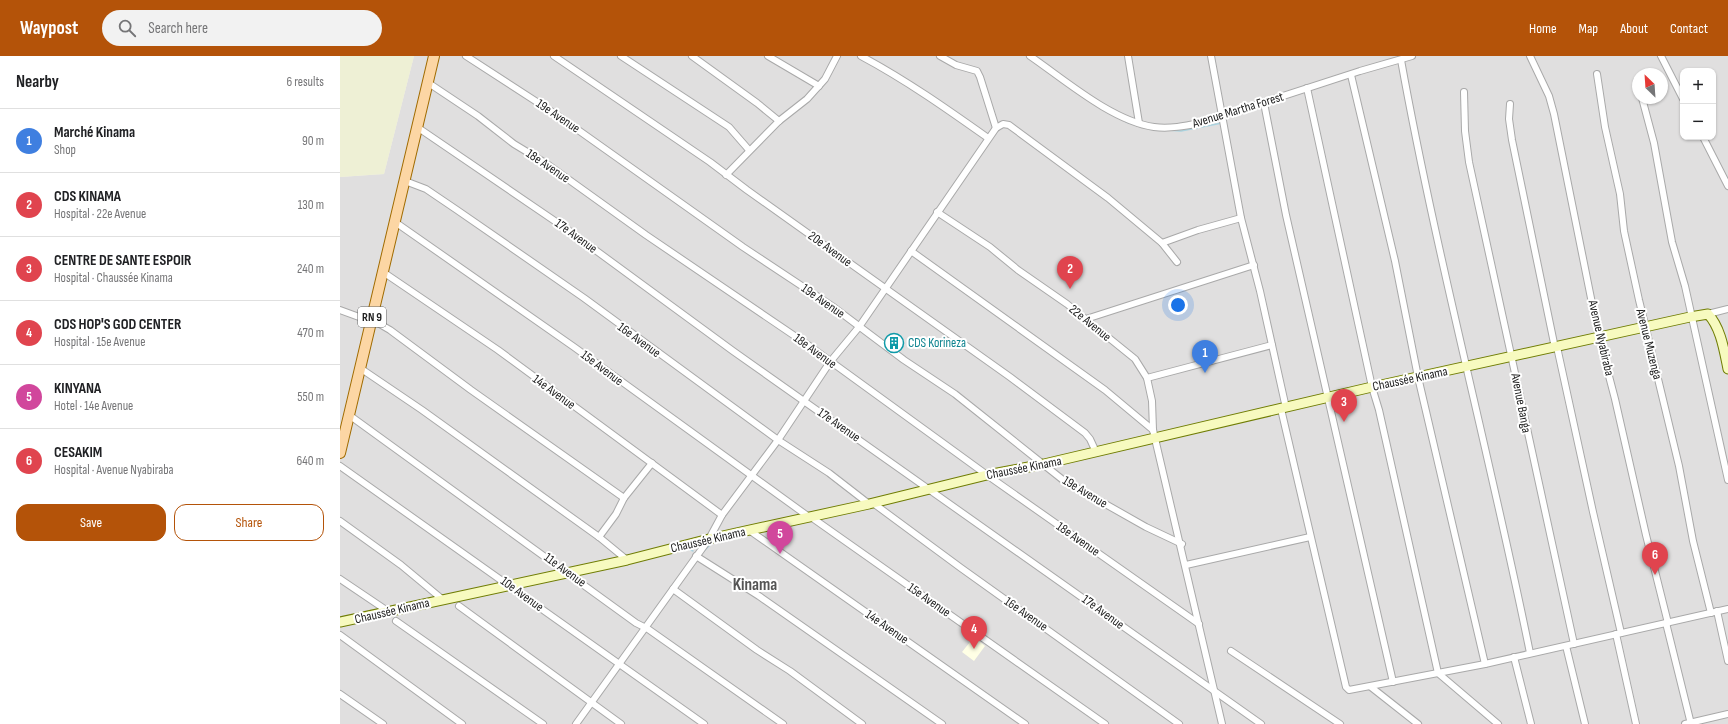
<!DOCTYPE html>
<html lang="en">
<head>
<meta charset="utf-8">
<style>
  body { margin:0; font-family:"Sofia Sans Condensed",sans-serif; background:#f2f2f2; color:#202124 }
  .controls { position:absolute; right:12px; top:12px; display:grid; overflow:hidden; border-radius:8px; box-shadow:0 1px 3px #0004 }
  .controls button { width:36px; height:36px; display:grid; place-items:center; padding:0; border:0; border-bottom:1px solid #e0e0e0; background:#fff; color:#202124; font:20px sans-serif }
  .compass { position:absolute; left:1292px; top:12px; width:36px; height:36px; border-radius:50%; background:#fff; box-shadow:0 1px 3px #0004; rotate:335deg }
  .you { position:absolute; left:838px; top:249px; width:14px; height:14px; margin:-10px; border:3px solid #fff; border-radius:50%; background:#1a73e8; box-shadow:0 0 0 6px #1a73e833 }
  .badge { display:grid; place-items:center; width:26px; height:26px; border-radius:50%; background:#b45309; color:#fff; font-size:13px; font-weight:700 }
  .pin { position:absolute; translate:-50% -33px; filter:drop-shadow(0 1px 2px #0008) }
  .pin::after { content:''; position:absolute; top:21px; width:14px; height:12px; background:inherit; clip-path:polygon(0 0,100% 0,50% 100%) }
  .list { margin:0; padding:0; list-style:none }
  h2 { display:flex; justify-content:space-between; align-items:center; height:52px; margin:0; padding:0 16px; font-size:17px }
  h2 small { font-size:13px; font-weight:400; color:#757577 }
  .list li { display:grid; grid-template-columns:26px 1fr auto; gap:12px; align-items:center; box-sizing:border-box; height:64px; padding:0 16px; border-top:1px solid #e0e0e0 }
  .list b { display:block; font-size:15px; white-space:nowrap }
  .list p { margin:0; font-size:13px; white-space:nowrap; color:#757577 }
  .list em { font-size:13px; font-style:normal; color:#757577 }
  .actions { display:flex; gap:8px; padding:12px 16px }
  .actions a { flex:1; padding:9px 0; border:1px solid #b45309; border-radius:12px; text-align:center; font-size:14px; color:#b45309 }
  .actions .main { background:#b45309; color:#fff }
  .icon { flex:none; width:22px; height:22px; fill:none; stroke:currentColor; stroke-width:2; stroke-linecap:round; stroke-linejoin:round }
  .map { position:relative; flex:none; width:1388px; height:668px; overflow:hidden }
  header { display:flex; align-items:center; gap:24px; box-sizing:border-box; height:56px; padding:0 20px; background:#b45309; color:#fff }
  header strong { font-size:19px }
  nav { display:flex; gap:22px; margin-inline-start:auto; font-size:14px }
  .search { width:280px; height:36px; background:#f2f2f2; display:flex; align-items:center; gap:10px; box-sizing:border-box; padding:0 14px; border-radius:22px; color:#757577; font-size:15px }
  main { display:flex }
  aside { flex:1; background:#fff }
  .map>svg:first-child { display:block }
  .residential { fill:#e0dfdf; fill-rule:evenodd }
  .education { fill:#ffffe5 }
  .farmland { fill:#eef0d5 }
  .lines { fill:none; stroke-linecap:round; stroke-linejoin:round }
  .stream { stroke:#aad3df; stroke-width:1.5 }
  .street-casing { stroke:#a9a9a9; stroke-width:8 }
  .secondary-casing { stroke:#707d05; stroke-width:11 }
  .primary-casing { stroke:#a06b00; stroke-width:12 }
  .street { stroke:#fff; stroke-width:6 }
  .secondary { stroke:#f7fabf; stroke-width:9 }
  .primary { stroke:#fcd6a4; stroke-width:10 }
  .labels { text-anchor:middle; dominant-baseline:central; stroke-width:4; stroke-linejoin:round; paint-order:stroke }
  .shield { fill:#fff; stroke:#646464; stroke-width:1 }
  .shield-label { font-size:12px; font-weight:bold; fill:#222 }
  .street-label { font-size:13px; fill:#222; stroke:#fff }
  .culture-label { font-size:13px; fill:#0d838f; stroke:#fff; text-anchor:start }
  .district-label { font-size:17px; font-weight:bold; fill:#555; stroke:#fff }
</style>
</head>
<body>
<header>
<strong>Waypost</strong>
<div class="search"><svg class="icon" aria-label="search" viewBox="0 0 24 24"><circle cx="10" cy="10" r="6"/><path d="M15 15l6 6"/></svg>Search here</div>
<nav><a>Home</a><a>Map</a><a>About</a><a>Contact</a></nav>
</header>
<main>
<aside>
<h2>Nearby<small>6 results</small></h2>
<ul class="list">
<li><span class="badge" style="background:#3f7fe0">1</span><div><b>Marché Kinama</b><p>Shop</p></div><em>90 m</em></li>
<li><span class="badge" style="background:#e0444e">2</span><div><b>CDS KINAMA</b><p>Hospital · 22e Avenue</p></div><em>130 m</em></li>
<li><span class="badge" style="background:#e0444e">3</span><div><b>CENTRE DE SANTE ESPOIR</b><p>Hospital · Chaussée Kinama</p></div><em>240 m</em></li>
<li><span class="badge" style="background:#e0444e">4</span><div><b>CDS HOP'S GOD CENTER</b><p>Hospital · 15e Avenue</p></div><em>470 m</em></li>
<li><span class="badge" style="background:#d1479c">5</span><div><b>KINYANA</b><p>Hotel · 14e Avenue</p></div><em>550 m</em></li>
<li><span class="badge" style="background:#e0444e">6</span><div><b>CESAKIM</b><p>Hospital · Avenue Nyabiraba</p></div><em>640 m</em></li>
</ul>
<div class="actions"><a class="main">Save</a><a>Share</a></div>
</aside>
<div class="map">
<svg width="1388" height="668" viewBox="0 0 1388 668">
  <rect width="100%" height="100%" fill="#f2efe9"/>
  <path class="residential" d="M74 0H1388V668H0V121L44 118ZM1343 15H1373V81H1343ZM1298 18H1322V42H1298Z"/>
  <path class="education" d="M634 581 645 590 634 605 622 596Z"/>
  <path class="farmland" d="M0 0H74L44 118 0 121Z"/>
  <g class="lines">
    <g class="stream">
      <path d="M786 66 796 69"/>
      <path d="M827 74 841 75 882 67"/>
      <path d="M347 492 353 495"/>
      <path d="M364 495 373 486"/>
    </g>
    <defs>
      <g id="street">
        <path d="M126 0 217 59 403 191 492 250 564 304 615 338 723 424 806 471 842 488"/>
        <path d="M214 0 370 106 407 134 670 321 745 377 750 383 756 396"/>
        <path d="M281 0 389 71 409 94"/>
        <path d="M352 0 417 47 439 65"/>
        <path d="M428 0 479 30"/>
        <path d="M521 0C566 24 607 53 648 82"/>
        <path d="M600 0 616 9 637 15 640 21 656 72"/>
        <path d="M690 0C725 24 772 65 814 71 830 73 845 70 860 67L1020 15 1072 0"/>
        <path d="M788 0 799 67"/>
        <path d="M871 0 901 162 920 235 946 352"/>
        <path d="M1190 0 1209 40 1214 58 1259 282 1275 343 1306 479 1328 567"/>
        <path d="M1321 0 1343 43"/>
        <path d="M1061 4C1097 203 1150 399 1190 597"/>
        <path d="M1257 18 1265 71 1280 138 1284 175 1299 244 1339 410 1353 485 1371 557"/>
        <path d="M1011 19 1055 205 1078 321 1145 608"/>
        <path d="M1297 25 1298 27"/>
        <path d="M87 26 138 60 174 88 207 108 306 179 468 289 647 419 859 568"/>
        <path d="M967 32 1032 331 1039 354 1098 617 1158 668"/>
        <path d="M1124 36 1125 75 1129 106 1234 588"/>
        <path d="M1302 42 1314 87 1332 186 1345 230 1388 424"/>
        <path d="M924 47 946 159 1053 626"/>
        <path d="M1170 48 1169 63 1172 84 1215 292"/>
        <path d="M77 71 228 174 393 295 921 668"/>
        <path d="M1363 81 1388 130"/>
        <path d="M386 119 439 65 467 43 485 23 497 0"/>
        <path d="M65 125 86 133 117 154 244 242 438 384 489 417 529 448"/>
        <path d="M597 156 650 191 678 214 727 248 795 303 807 322 812 345 813 374 882 668"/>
        <path d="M55 166 234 291 469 461"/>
        <path d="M822 187 858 174 901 162"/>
        <path d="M571 195 765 334 813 374"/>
        <path d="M43 216 158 294 382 459"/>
        <path d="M0 254 30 265"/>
        <path d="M1368 258 1388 253"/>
        <path d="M31 263 50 274 131 334 284 442"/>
        <path d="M746 263 914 209"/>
        <path d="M1217 291 1253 456 1281 577"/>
        <path d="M20 312 82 354 259 481 287 504"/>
        <path d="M807 322 932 289"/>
        <path d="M941 353 1006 631 1009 634 1145 608 1388 553"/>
        <path d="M9 359 296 567 308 573 443 668"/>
        <path d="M0 410 364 668"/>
        <path d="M533 447 621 512 839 668"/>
        <path d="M471 461 765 668"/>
        <path d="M0 465 61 509 102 543"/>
        <path d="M409 474 685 668"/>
        <path d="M259 481 276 458 284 442 312 407"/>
        <path d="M356 500 419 540 602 668"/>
        <path d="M846 509 970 481"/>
        <path d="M0 523 49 556"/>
        <path d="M333 533 417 594 450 615 522 668"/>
        <path d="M119 550 281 668"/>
        <path d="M1377 555 1388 605"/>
        <path d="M56 565 203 668"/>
        <path d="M1326 567 1351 668"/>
        <path d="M1276 578 1296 668"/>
        <path d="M0 579 122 668"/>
        <path d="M1226 590 1245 668"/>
        <path d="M891 595 1000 668"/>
        <path d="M1174 601 1191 668"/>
        <path d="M1031 631 1078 668"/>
        <path d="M0 638 43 668"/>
        <path d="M236 668 369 483 382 459 438 384 490 306 519 271 656 72 663 68 669 69 768 142 822 187 837 206"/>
        <path d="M1345 668 1388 658"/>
      </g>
      <path id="secondary" d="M0 566 287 504 369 483 529 448 647 419 704 408 1032 331 1350 261 1368 258C1381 272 1384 294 1388 313"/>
      <path id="primary" d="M0 397 94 0"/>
    </defs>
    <use href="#street" class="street-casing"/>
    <use href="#secondary" class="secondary-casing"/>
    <use href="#primary" class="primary-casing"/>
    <use href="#street" class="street"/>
    <use href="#secondary" class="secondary"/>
    <use href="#primary" class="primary"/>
  </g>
  <defs>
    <symbol id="building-ring" viewBox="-11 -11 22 22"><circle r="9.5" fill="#fff" stroke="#0f9aa8" stroke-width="1.5"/><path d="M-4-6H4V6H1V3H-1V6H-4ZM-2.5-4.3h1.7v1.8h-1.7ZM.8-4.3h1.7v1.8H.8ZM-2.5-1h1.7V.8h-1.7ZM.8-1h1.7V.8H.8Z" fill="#0f9aa8"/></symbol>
  </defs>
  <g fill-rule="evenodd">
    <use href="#building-ring" x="543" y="276" width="22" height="22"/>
  </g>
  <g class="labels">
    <rect class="shield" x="18" y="251" width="28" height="20" rx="3"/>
    <g class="shield-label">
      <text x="32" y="261">RN 9</text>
    </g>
    <g class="street-label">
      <text transform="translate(898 54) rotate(-17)">Avenue Martha Forest</text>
      <text transform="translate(218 60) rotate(34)">19e Avenue</text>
      <text transform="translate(208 110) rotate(34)">18e Avenue</text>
      <text transform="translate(236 180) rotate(36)">17e Avenue</text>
      <text transform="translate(490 193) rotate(36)">20e Avenue</text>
      <text transform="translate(483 245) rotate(35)">19e Avenue</text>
      <text transform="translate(750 267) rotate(39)">22e Avenue</text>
      <text transform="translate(1261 282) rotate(77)">Avenue Nyabiraba</text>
      <text transform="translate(299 284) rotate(36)">16e Avenue</text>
      <text transform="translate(1309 288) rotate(76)">Avenue Muzenga</text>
      <text transform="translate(475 295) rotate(36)">18e Avenue</text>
      <text transform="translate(262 312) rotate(37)">15e Avenue</text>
      <text transform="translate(1070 323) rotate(-12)">Chaussée Kinama</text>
      <text transform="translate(214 336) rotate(36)">14e Avenue</text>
      <text transform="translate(1181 347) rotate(79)">Avenue Banga</text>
      <text transform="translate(499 369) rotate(35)">17e Avenue</text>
      <text transform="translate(684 412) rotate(-11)">Chaussée Kinama</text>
      <text transform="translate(745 436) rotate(31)">19e Avenue</text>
      <text transform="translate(738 483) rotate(35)">18e Avenue</text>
      <text transform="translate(368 484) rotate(-13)">Chaussée Kinama</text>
      <text transform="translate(225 514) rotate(36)">11e Avenue</text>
      <text transform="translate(182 538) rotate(36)">10e Avenue</text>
      <text transform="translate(589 544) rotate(35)">15e Avenue</text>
      <text transform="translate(52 555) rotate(-13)">Chaussée Kinama</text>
      <text transform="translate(763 556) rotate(36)">17e Avenue</text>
      <text transform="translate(686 558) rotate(35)">16e Avenue</text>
      <text transform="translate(547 571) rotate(35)">14e Avenue</text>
    </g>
    <g class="culture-label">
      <text x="568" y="287">CDS Korineza</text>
    </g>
    <g class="district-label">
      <text x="415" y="529">Kinama</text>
    </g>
  </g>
</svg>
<div class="controls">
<button>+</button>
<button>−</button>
</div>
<svg class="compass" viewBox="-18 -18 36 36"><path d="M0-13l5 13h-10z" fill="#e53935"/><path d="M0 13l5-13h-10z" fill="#757577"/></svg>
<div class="you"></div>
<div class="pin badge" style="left:865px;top:317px;background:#3f7fe0">1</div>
<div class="pin badge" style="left:730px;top:233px;background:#e0444e">2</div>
<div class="pin badge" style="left:1004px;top:366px;background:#e0444e">3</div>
<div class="pin badge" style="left:634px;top:593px;background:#e0444e">4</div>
<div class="pin badge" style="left:440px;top:498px;background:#d1479c">5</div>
<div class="pin badge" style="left:1315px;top:519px;background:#e0444e">6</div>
</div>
</main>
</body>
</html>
